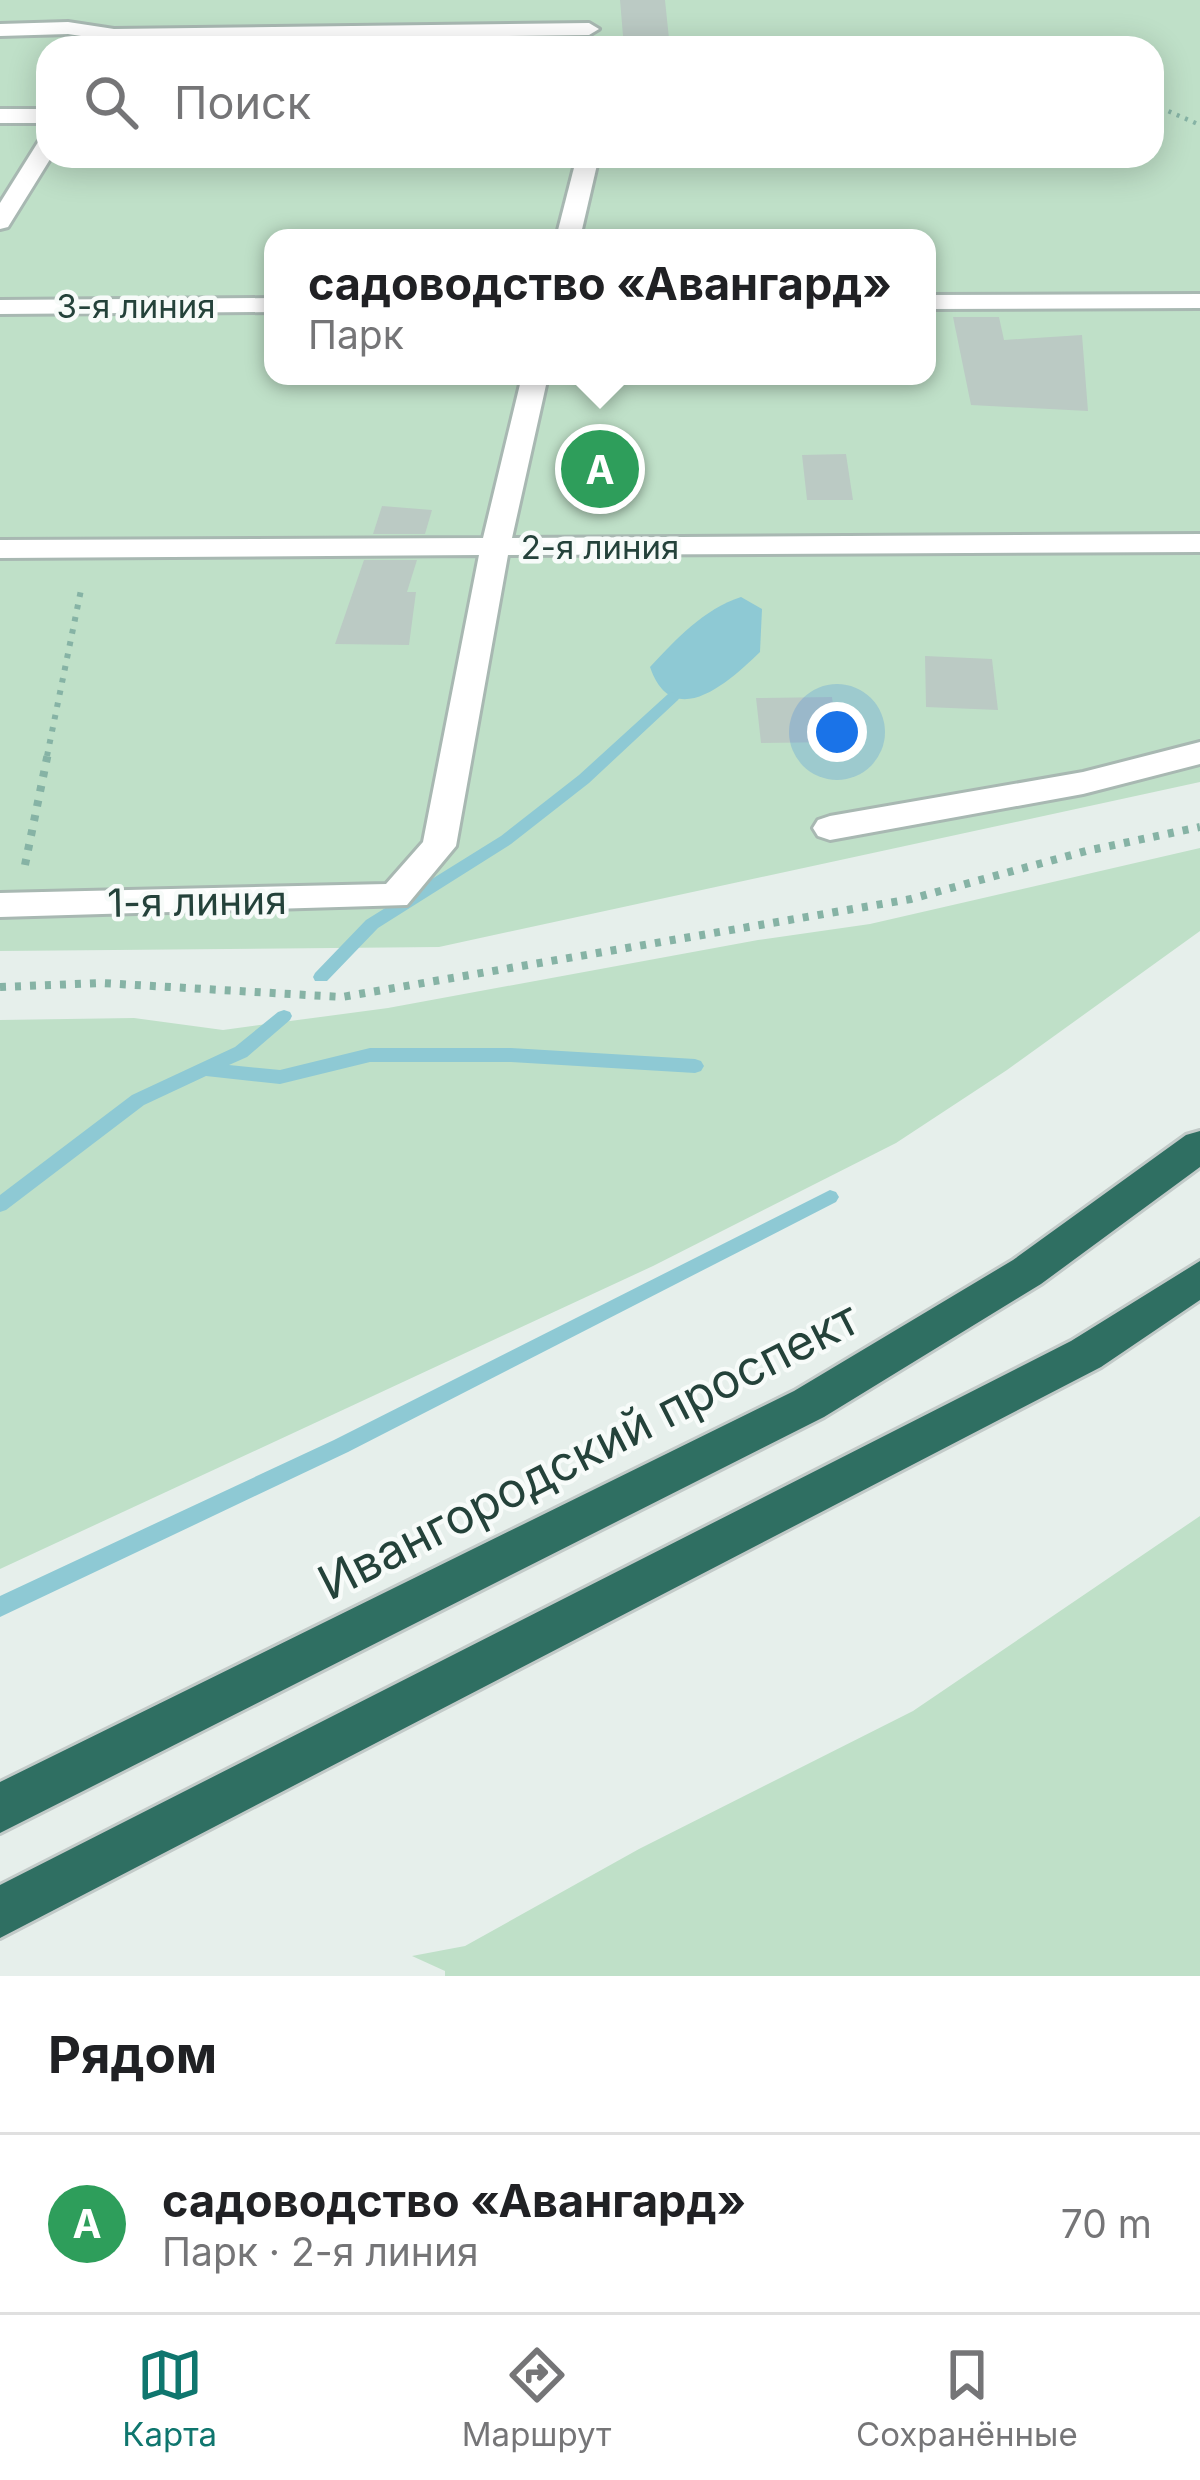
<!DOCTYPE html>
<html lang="ru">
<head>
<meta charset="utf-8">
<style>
  body { margin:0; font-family:Inter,sans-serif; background:#f2f2f2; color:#202124 }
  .you { position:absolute; left:837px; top:732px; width:42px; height:42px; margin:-30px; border:9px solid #fff; border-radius:50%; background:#1a73e8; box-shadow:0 0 0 18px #1a73e833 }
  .badge { display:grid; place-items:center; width:78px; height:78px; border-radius:50%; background:#0f766e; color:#fff; font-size:39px; font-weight:700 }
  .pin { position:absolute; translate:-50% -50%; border:6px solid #fff; box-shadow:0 3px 12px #0006 }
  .popup { position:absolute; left:264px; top:229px; width:672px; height:156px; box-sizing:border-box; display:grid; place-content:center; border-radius:24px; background:#fff; filter:drop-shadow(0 3px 9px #0005); font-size:39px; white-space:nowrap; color:#757577 }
  .popup b { font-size:45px; color:#202124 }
  .popup::after { content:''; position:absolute; left:50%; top:100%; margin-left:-24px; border:24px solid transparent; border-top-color:#fff }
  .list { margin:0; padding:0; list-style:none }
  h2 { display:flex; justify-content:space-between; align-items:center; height:156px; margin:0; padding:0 48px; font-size:51px }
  h2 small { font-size:39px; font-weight:400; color:#757577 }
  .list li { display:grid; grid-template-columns:78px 1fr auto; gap:36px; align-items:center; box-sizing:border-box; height:180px; padding:0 48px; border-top:3px solid #e0e0e0 }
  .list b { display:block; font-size:45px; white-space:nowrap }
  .list p { margin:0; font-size:39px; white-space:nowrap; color:#757577 }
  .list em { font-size:39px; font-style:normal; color:#757577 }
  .icon { flex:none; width:66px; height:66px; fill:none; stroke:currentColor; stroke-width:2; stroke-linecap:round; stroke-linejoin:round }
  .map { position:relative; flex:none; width:1200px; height:1976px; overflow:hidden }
  .search { position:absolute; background:#fff; box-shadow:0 6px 30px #0003; left:36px; right:36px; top:36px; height:132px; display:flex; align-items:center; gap:30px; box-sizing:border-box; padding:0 42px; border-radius:36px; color:#757577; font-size:45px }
  .sheet { height:336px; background:#fff }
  nav { display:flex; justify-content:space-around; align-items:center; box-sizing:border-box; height:168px; border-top:3px solid #e0e0e0; background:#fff; font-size:33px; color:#757577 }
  nav a { display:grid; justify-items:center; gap:6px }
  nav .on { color:#0f766e }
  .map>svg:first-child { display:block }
  .green { fill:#bfe0c8; fill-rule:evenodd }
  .water { fill:#8ec9d4 }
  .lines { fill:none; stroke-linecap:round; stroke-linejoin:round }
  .stream { fill:#8ec9d4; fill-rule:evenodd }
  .building { fill:#bbcac4 }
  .minor-casing { stroke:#a8b8b2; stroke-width:6 }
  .highway-casing { stroke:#c2cac8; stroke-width:6 }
  .path-far2 { stroke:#86b3a5; stroke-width:4.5; stroke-dasharray:3 6; stroke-linecap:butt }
  .path-far1 { stroke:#86b3a5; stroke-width:6; stroke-dasharray:4.5 8; stroke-linecap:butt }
  .path { stroke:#86b3a5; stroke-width:8; stroke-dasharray:6 9; stroke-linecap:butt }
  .minor { fill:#fff; fill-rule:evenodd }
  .highway { fill:#2f6f62; fill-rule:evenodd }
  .labels { text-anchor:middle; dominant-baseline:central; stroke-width:9; stroke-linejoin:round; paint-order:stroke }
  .far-street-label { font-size:33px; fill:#24423a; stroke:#f7fbf9 }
  .street-label { font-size:39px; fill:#24423a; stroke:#f7fbf9 }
  .near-street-label { font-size:48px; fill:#24423a; stroke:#f7fbf9 }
</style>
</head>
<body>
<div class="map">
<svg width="1200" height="1976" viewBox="0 0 1200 1976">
  <rect width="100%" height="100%" fill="#e6efeb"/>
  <g class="green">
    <path d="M0 0H1200V782L439 947 0 951ZM48 48H1152V156H48ZM273 238H927V376H273Z"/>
    <path d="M1200 848V931L1007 1070 896 1143 653 1266 0 1569V1020L134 1018 223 1030 388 1008 758 940 870 924Z"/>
    <path d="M1200 1516V1976H445V1971L412 1956 465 1946 639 1849 913 1711Z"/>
  </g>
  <path class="water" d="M741 597 762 609 760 652C731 680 673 734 650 667 676 639 704 609 741 597Z"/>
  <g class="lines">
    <g class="stream">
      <path d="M673 692 680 697 678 700 589 783 511 844 378 928 327 981H315L313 977 315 973 366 920 501 836 579 775 668 694Z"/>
      <path d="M284 1010 290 1012 292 1016 290 1020 247 1057 229 1065 280 1070 370 1048H511L695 1059 701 1061 704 1066 701 1071 695 1073 511 1062H370L280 1084 206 1076 144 1105 6 1210 0 1212V1195L132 1095 235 1047 278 1012Z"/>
      <path d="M830 1190 836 1192 839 1197 836 1202 348 1452 0 1617V1596L334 1440Z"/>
    </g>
  </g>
  <g class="building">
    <path d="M620 0H665L670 48H624Z"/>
    <path d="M953 317H999L1004 340 1082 335 1088 411 971 405Z"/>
    <path d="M846 454 853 500H807L802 455Z"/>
    <path d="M382 506 432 510 425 534H373Z"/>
    <path d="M364 560H417L407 592H416L409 645 335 644Z"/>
    <path d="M925 656 992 659 998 710 926 707Z"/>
    <path d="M832 697 838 742 761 743 756 698Z"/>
  </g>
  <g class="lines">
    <defs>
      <g id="minor">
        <path d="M68 22 114 29 589 23 599 29 589 35 114 41 68 34 0 36V24Z"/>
        <rect x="0" y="109" width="48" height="14"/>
        <path d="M48 137V156H52L8 227 0 229V203L40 139Z"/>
        <path d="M577 156H599L580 238H556Z"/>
        <path d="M1200 294V308L927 309V295Z"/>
        <path d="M273 298V312L0 314V300Z"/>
        <path d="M522 376H548L512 538 1200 534V552L508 555 456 846 407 905 0 917V893L386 884 423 842 479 555 0 558V540L483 538Z"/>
        <path d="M1200 742V764L1083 794 830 840 818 836 813 828 818 820 830 816 1083 772Z"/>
      </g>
      <g id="highway">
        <path d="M1200 1131V1167L1041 1284 824 1417 0 1833V1782L794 1391 1013 1260 1186 1135Z"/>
        <path d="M1200 1261V1300L1101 1367 0 1938V1885L1071 1341Z"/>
      </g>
    </defs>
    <use href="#minor" class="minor-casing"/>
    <use href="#highway" class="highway-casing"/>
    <path class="path-far2" d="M1152 104 1200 125"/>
    <path class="path-far1" d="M47 756 82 585"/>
    <g class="path">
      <path d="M25 865 48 753"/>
      <path d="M0 987 101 983 342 997 911 899 1086 851 1200 827"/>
    </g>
    <use href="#minor" class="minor"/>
    <use href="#highway" class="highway"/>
  </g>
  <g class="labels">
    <g class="far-street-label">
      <text x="136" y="306">3-я линия</text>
      <text x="600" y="547">2-я линия</text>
    </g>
    <g class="street-label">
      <text transform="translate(197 901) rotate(-1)">1-я линия</text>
    </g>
    <g class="near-street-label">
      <text transform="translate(588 1450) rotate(-27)">Ивангородский проспект</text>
    </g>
  </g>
</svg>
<div class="you"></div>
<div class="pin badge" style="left:600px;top:469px;background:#2e9e5b">A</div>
<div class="popup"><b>садоводство «Авангард»</b>Парк</div>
<div class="search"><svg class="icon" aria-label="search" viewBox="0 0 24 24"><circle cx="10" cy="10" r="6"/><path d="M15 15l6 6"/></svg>Поиск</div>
</div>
<section class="sheet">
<h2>Рядом<small></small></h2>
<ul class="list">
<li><span class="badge" style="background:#2e9e5b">A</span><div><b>садоводство «Авангард»</b><p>Парк · 2-я линия</p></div><em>70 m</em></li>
</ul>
</section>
<nav>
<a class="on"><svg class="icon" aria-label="map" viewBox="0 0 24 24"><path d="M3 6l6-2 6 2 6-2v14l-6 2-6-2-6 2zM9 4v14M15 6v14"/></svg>Карта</a>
<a><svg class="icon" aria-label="directions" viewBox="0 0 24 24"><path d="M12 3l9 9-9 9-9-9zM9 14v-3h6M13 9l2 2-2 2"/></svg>Маршрут</a>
<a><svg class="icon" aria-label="saved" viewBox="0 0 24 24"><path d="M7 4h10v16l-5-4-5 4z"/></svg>Сохранённые</a>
</nav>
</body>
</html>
